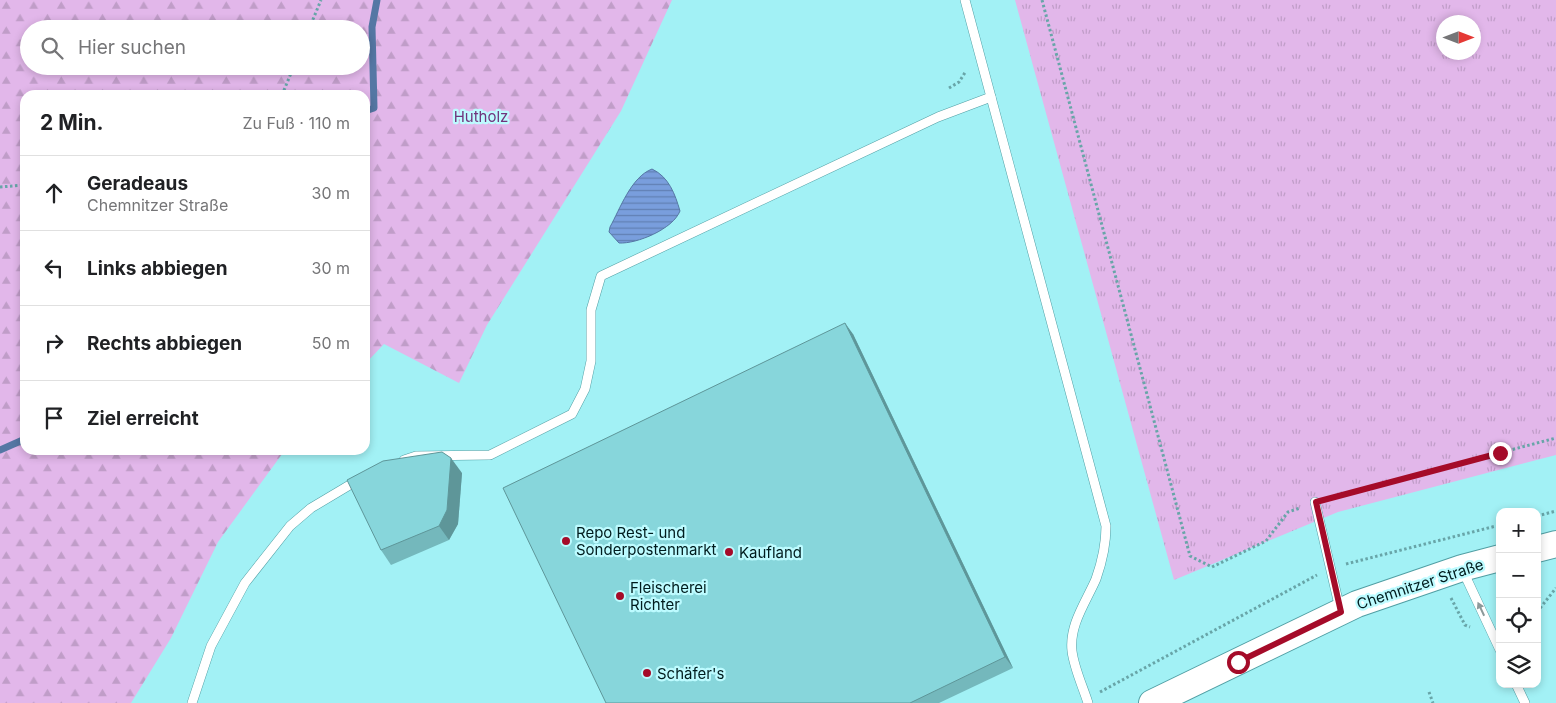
<!DOCTYPE html>
<html lang="de">
<head>
<meta charset="utf-8">
<style>
  body { margin:0; font-family:Inter,sans-serif; background:#f6f6f6; color:#202124 }
  .controls { position:absolute; right:15px; bottom:15px; display:grid; overflow:hidden; border-radius:10px; box-shadow:0 2px 8px #0003 }
  .controls button { width:45px; height:45px; display:grid; place-items:center; padding:0; border:0; border-bottom:1px solid #e0e0e0; background:#fff; color:#202124; font:25px sans-serif }
  .compass { position:absolute; left:1436px; top:15px; width:45px; height:45px; border-radius:50%; background:#fff; box-shadow:0 2px 8px #0003; rotate:90deg }
  .stop { position:absolute; width:15px; height:15px; margin:-11px; border:4px solid #a50b29; border-radius:50%; background:#fff }
  .stop.end { background:#a50b29; border-color:#fff; box-shadow:0 1px 5px #0008 }
  .list { margin:0; padding:0; list-style:none }
  h2 { display:flex; justify-content:space-between; align-items:center; height:65px; margin:0; padding:0 20px; font-size:21px }
  h2 small { font-size:16px; font-weight:400; color:#757577 }
  .list li { display:grid; grid-template-columns:32px 1fr auto; gap:15px; align-items:center; box-sizing:border-box; height:75px; padding:0 20px; border-top:1px solid #e0e0e0 }
  .list b { display:block; font-size:19px; white-space:nowrap }
  .list p { margin:0; font-size:16px; white-space:nowrap; color:#757577 }
  .list em { font-size:16px; font-style:normal; color:#757577 }
  .icon { flex:none; width:28px; height:28px; fill:none; stroke:currentColor; stroke-width:2; stroke-linecap:round; stroke-linejoin:round }
  .map { position:relative; flex:none; width:1556px; height:703px; overflow:hidden }
  .search { position:absolute; background:#fff; box-shadow:0 2px 8px #0003; left:20px; top:20px; width:350px; height:55px; display:flex; align-items:center; gap:12px; box-sizing:border-box; padding:0 18px; border-radius:28px; color:#757577; font-size:19px }
  .panel { position:absolute; background:#fff; box-shadow:0 2px 8px #0003; left:20px; top:90px; width:350px; height:365px; border-radius:15px }
  .map>svg:first-child { display:block }
  .grass { fill:url(#grass-tufts); fill-rule:evenodd }
  .forest { fill:url(#forest-firs); fill-rule:evenodd }
  .water { fill:url(#water-rules); stroke:#5577a4 }
  .lines { fill:none; stroke-linecap:round; stroke-linejoin:round }
  .stream { stroke:#5577a4; stroke-width:7 }
  .lane-casing { stroke:#519fa4; stroke-width:10 }
  .secondary-casing { stroke:#519fa4; stroke-width:28 }
  .path { stroke:#68a5a8; stroke-width:3; stroke-dasharray:2.5 2.5; stroke-linecap:butt }
  .lane { stroke:#fff; stroke-width:9 }
  .secondary { stroke:#fff; stroke-width:26 }
  .wall { fill:#74b8bc }
  .shaded-wall { fill:#5e9699 }
  .building { fill:#87d6db; stroke:#5e9699 }
  .oneway { fill:#8c999a }
  .route { stroke:#a50b29; stroke-width:6 }
  .poi-dot { fill:#a50b29; stroke:#bdfbff; stroke-width:2 }
  .labels { text-anchor:middle; dominant-baseline:central; stroke-width:4.5; stroke-linejoin:round; paint-order:stroke }
  .park-label { font-size:15px; fill:#70347c; stroke:#bdfbff }
  .poi-label { font-size:15px; fill:#001c1e; stroke:#bdfbff; text-anchor:start }
  .street-label { font-size:15px; fill:#001c1e; stroke:#bdfbff }
</style>
</head>
<body>
<div class="map">
<svg width="1556" height="703" viewBox="0 0 1556 703">
  <defs>
    <pattern id="grass-tufts" width="24" height="20" patternUnits="userSpaceOnUse" patternTransform="scale(1.25)"><rect width="24" height="20" fill="#e2b7ea"/><path d="M3 7l-1-3M5 7V3M7 7l1-3M15 17l-1-3M17 17v-4M19 17l1-3" fill="none" stroke="#c09dc8"/></pattern>
    <pattern id="forest-firs" width="22" height="20" patternUnits="userSpaceOnUse" patternTransform="scale(1.25)"><rect width="22" height="20" fill="#e2b7ea"/><path d="M5 1l3.5 6h-7zM16 11l3.5 6h-7z" fill="#c09dc8"/></pattern>
    <pattern id="water-rules" width="6" height="5" patternUnits="userSpaceOnUse" patternTransform="scale(1.25)"><rect width="6" height="5" fill="#799edd"/><path d="M0 2.5h6" fill="none" stroke="#6180b3"/></pattern>
  </defs>
  <rect width="100%" height="100%" fill="#a2f1f5"/>
  <path class="grass" d="M1015 0H1556V455L1338 512 1174 580ZM1444 22H1474V52H1444Z"/>
  <path class="forest" d="M0 0H672L621 111 487 325 459 383 384 344 365 364V95H25V450H285L218 542 171 638 131 703H0ZM29 29H361V66H29Z"/>
  <path class="water" d="M652 169C669 177 675 194 680 211 673 229 637 244 619 243L609 232 610 227C620 209 631 177 652 169Z"/>
  <g class="lines">
    <g class="stream">
      <path d="M365 111 374 108 372 27 377 0"/>
      <path d="M0 450 25 439"/>
    </g>
    <defs>
      <g id="lane">
        <path d="M965 0 1106 526C1106 545 1102 562 1096 579 1086 602 1069 625 1072 651 1074 668 1083 687 1088 703"/>
        <path d="M404 460 416 456 490 455 572 414 585 389 591 361V310L601 276 938 117 991 97"/>
        <path d="M1315 502 1340 609"/>
        <path d="M1463 571 1500 650"/>
        <path d="M1516 684 1525 703"/>
        <path d="M192 703 211 646 245 583 290 526 311 508 358 480"/>
      </g>
      <g id="secondary">
        <path d="M1537 549 1556 544"/>
        <path d="M1152 703 1357 604 1462 568 1500 558"/>
      </g>
    </defs>
    <use href="#lane" class="lane-casing"/>
    <use href="#secondary" class="secondary-casing"/>
    <g class="path">
      <path d="M1042 0 1190 556 1212 567 1266 541 1288 512 1300 508"/>
      <path d="M309 29 321 0"/>
      <path d="M949 88 959 82 966 71"/>
      <path d="M282 95 294 66"/>
      <path d="M0 187 25 185"/>
      <path d="M1329 498 1556 438"/>
      <path d="M1537 516 1556 511"/>
      <path d="M1346 564 1500 525"/>
      <path d="M1451 598 1465 625 1470 627"/>
      <path d="M1537 612 1556 588"/>
      <path d="M1100 692 1317 575"/>
      <path d="M1429 692 1433 703"/>
    </g>
    <use href="#lane" class="lane"/>
    <use href="#secondary" class="secondary"/>
  </g>
  <g class="wall">
    <path d="M853 334 1013 668 939 703H606Z"/>
    <path d="M462 473 458 524 449 540 391 565 381 550Z"/>
  </g>
  <g class="shaded-wall">
    <path d="M845 323 853 334 1013 668 1005 657Z"/>
    <path d="M451 458 462 473 458 524 449 540 439 526Z"/>
  </g>
  <g class="building">
    <path d="M845 323 1005 657 910 703H606L503 488Z"/>
    <path d="M442 452 451 458 447 510 439 526 381 550 347 480 383 461Z"/>
  </g>
  <defs><path id="oneway-solid" d="M-6-.8H1V-3.2L6.5 0L1 3.2V.8H-6Z" transform="scale(1.25)"/></defs>
  <use class="oneway" href="#oneway-solid" transform="translate(1481 609) rotate(-115)"/>
  <g class="lines">
    <path class="route" d="M1238 662 1341 612 1316 502 1500 453"/>
  </g>
  <g class="poi-dot">
    <circle cx="566" cy="541" r="5"/>
    <circle cx="729" cy="552" r="5"/>
    <circle cx="620" cy="596" r="5"/>
    <circle cx="647" cy="673" r="5"/>
  </g>
  <g class="labels">
    <g class="park-label">
      <text x="481" y="116">Hutholz</text>
    </g>
    <g class="poi-label">
      <text x="576" y="532">Repo Rest- und<tspan x="576" dy="17">Sonderpostenmarkt</tspan></text>
      <text x="739" y="552">Kaufland</text>
      <text x="630" y="587">Fleischerei<tspan x="630" dy="17">Richter</tspan></text>
      <text x="657" y="673">Schäfer's</text>
    </g>
    <g class="street-label">
      <text transform="translate(1420 584) rotate(-18)">Chemnitzer Straße</text>
    </g>
  </g>
</svg>
<div class="controls">
<button>+</button>
<button>−</button>
<button><svg class="icon" aria-label="locate" viewBox="0 0 24 24"><circle cx="12" cy="12" r="6"/><path d="M12 2v4M12 18v4M2 12h4M18 12h4"/></svg></button>
<button><svg class="icon" aria-label="layers" viewBox="0 0 24 24"><path d="M12 4l9 5-9 5-9-5zM3 14l9 5 9-5"/></svg></button>
</div>
<svg class="compass" viewBox="-18 -18 36 36"><path d="M0-13l5 13h-10z" fill="#e53935"/><path d="M0 13l5-13h-10z" fill="#757577"/></svg>
<div class="stop" style="left:1238px;top:662px"></div>
<div class="stop end" style="left:1500px;top:453px"></div>
<div class="search"><svg class="icon" aria-label="search" viewBox="0 0 24 24"><circle cx="10" cy="10" r="6"/><path d="M15 15l6 6"/></svg>Hier suchen</div>
<section class="panel">
<h2>2 Min.<small>Zu Fuß · 110 m</small></h2>
<ul class="list">
<li><svg class="icon" aria-label="ahead" viewBox="0 0 24 24"><path d="M12 20V5M6 11l6-6 6 6"/></svg><div><b>Geradeaus</b><p>Chemnitzer Straße</p></div><em>30 m</em></li>
<li><svg class="icon" aria-label="left" viewBox="0 0 24 24"><path d="M17 20v-9H6M10 6l-5 5 5 5"/></svg><div><b>Links abbiegen</b></div><em>30 m</em></li>
<li><svg class="icon" aria-label="right" viewBox="0 0 24 24"><path d="M7 20v-9h11M14 6l5 5-5 5"/></svg><div><b>Rechts abbiegen</b></div><em>50 m</em></li>
<li><svg class="icon" aria-label="arrive" viewBox="0 0 24 24"><path d="M6 21V4h12l-3 4 3 4H6"/></svg><div><b>Ziel erreicht</b></div></li>
</ul>
</section>
</div>
</body>
</html>
